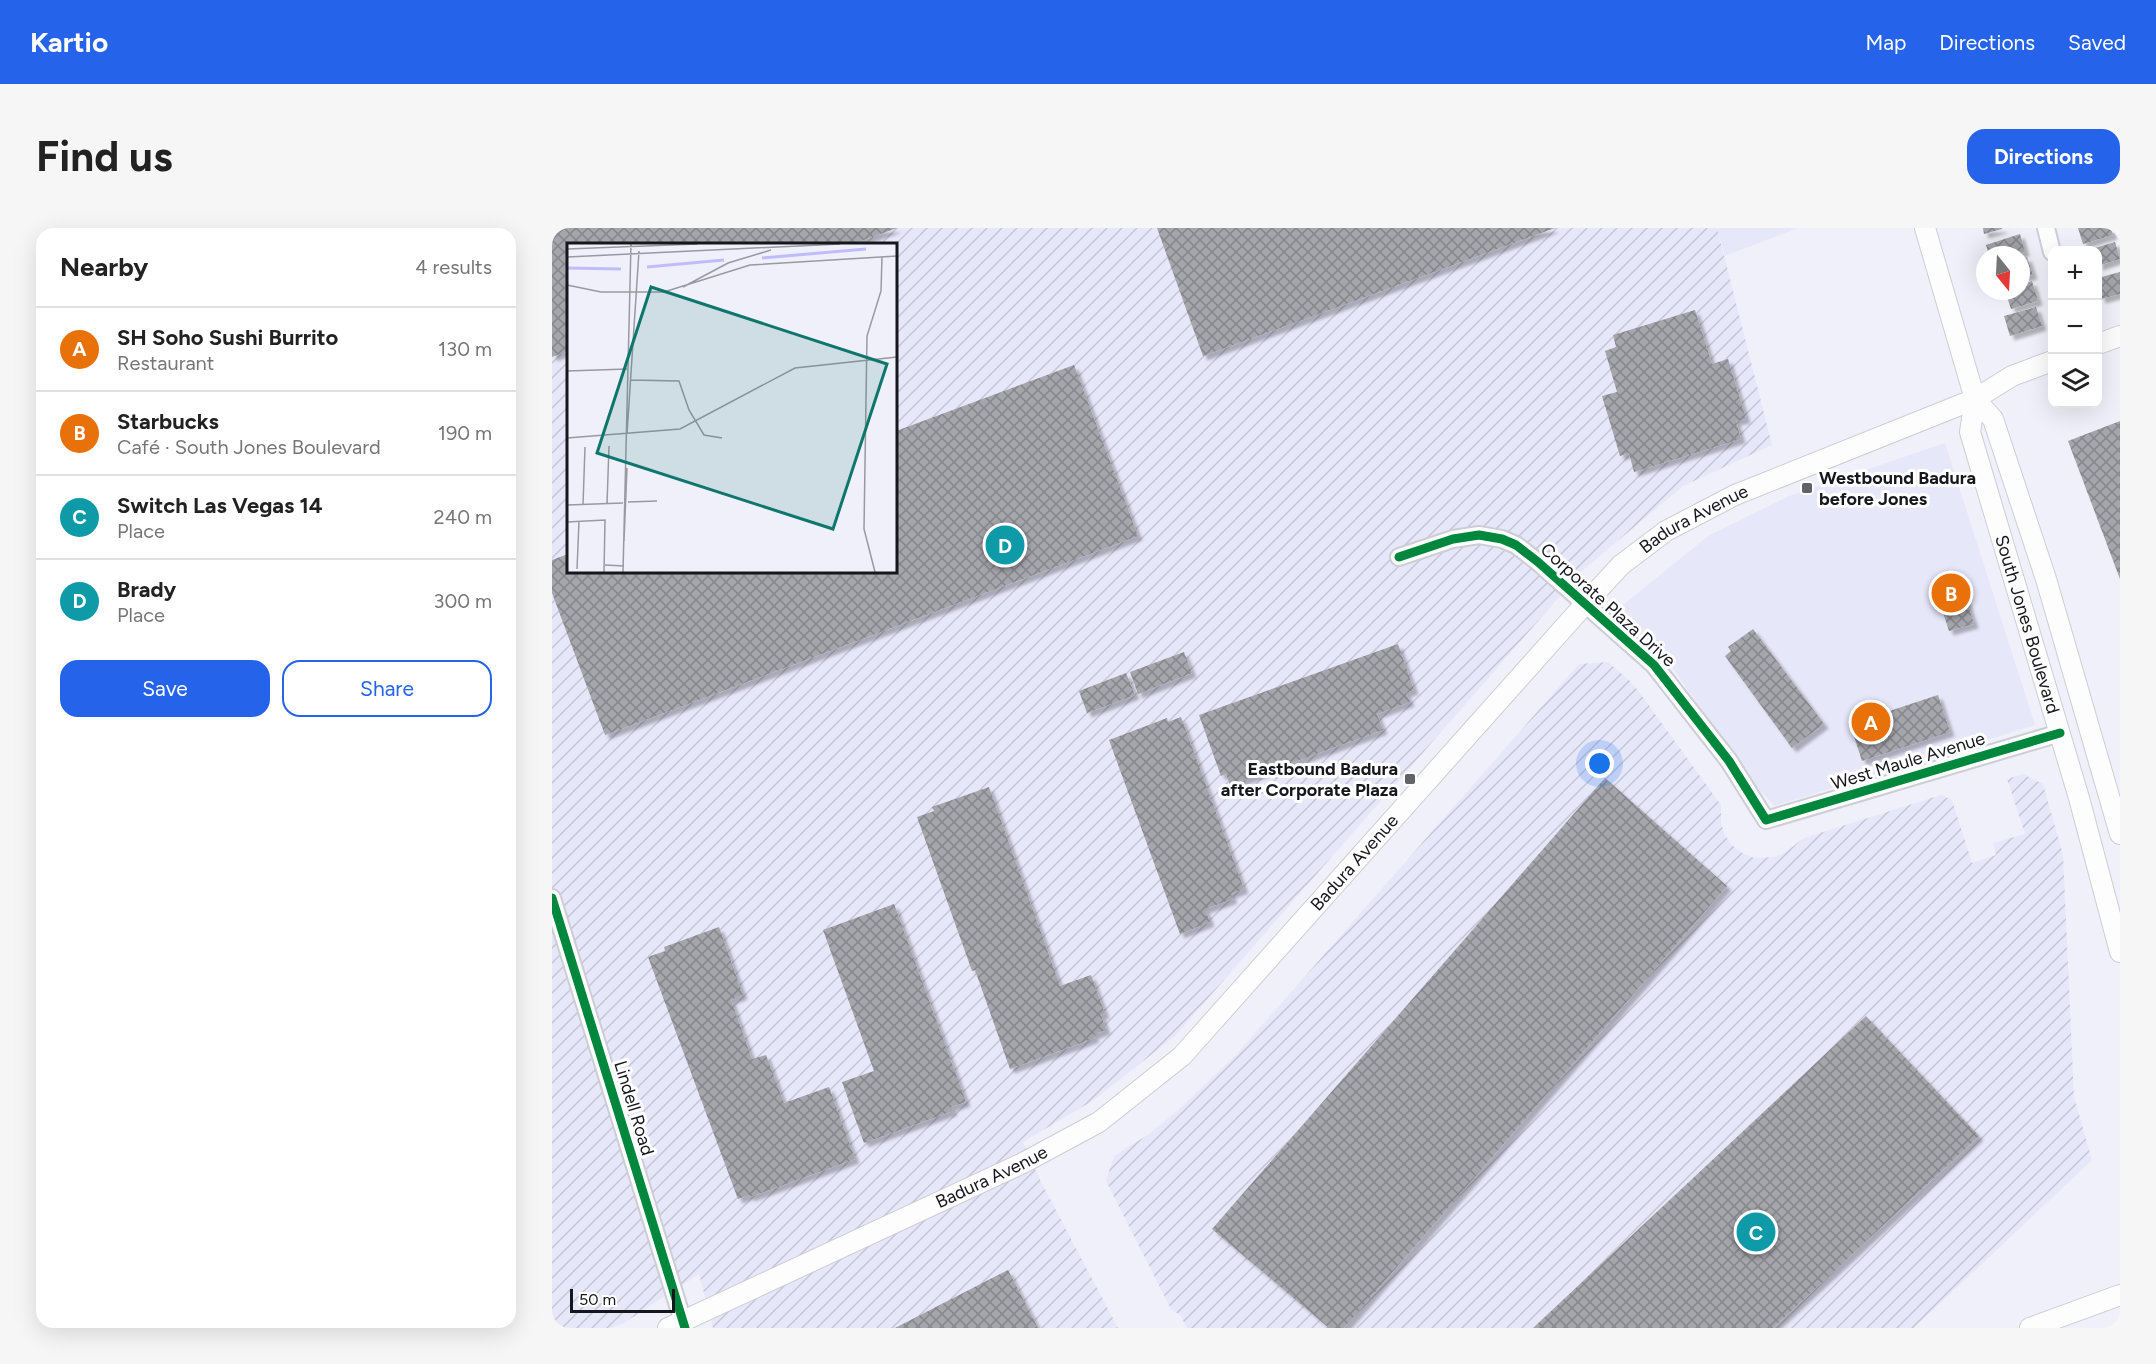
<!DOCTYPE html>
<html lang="en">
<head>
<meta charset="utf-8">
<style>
  body { margin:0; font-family:Figtree,sans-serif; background:#f6f6f6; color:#222 }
  .controls { position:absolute; right:18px; top:18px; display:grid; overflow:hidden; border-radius:12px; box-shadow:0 6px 24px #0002 }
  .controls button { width:54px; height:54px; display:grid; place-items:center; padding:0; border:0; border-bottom:2px solid #e0e0e0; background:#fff; color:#222; font:30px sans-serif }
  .compass { position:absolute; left:1424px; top:18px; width:54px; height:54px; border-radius:50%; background:#fff; box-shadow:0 6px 24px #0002; rotate:162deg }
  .scale { position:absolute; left:18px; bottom:15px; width:105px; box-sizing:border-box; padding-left:6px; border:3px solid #16161d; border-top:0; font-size:16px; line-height:21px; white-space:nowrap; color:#16161d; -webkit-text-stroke:4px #fff; paint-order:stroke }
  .you { position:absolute; left:1048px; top:536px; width:21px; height:21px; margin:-15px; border:4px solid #fff; border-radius:50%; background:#1a73e8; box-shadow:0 0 0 9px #1a73e833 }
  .badge { display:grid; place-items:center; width:39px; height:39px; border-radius:50%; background:#2563eb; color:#fff; font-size:20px; font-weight:700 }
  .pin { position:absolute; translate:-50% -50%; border:3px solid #fff; box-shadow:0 2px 6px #0006 }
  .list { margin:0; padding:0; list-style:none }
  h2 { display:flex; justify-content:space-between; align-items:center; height:78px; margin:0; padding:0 24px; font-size:26px }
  h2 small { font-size:20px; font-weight:400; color:#767676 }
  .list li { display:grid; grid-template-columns:39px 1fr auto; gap:18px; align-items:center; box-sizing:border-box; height:84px; padding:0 24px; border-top:2px solid #e0e0e0 }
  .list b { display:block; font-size:22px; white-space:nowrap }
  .list p { margin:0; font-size:20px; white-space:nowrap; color:#767676 }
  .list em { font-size:20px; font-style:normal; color:#767676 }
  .actions { display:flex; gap:12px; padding:18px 24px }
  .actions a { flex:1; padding:14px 0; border:2px solid #2563eb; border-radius:18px; text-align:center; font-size:21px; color:#2563eb }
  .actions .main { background:#2563eb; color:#fff }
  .icon { flex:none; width:33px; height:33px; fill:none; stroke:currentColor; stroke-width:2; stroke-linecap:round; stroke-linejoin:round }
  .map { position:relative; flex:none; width:1568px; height:1100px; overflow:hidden; border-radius:18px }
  header { display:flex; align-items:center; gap:36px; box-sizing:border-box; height:84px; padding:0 30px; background:#2563eb; color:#fff }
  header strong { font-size:28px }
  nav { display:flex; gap:33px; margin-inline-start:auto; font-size:21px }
  .intro { display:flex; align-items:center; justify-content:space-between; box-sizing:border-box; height:144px; padding:0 36px }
  h1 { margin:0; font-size:42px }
  .button { padding:15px 27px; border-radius:18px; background:#2563eb; color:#fff; font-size:21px; font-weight:700 }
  main { display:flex; gap:36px; padding:0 36px }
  aside { flex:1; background:#fff; border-radius:18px; box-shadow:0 6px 24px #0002 }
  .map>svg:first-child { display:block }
  .built { fill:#e7e7fa }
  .industrial { fill:url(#industrial-furrows); fill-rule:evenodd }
  .building { fill:url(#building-cross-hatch); filter:url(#shadow) }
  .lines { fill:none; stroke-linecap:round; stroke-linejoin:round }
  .minor-casing { stroke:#cdcdd4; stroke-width:20 }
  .major-casing { stroke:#cdcdd4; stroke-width:22 }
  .minor { stroke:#fdfdfe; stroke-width:16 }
  .major { stroke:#fdfdfe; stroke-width:20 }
  .cycleway-casing { stroke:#fff; stroke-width:13 }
  .cycleway { stroke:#00873e; stroke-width:9 }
  .poi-dot { fill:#62626a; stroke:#fff; stroke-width:2 }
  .labels { text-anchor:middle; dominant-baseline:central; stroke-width:6; stroke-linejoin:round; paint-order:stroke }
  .poi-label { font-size:18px; font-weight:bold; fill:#16161d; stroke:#fff; text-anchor:start }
  .street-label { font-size:18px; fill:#16161d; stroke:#fff }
  .inset-river { fill:none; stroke:#bfbcfb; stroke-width:3 }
  .inset-road { fill:none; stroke:#9999a2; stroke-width:1.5 }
  .view { fill:#0f766e; fill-opacity:0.15; stroke:#0f766e; stroke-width:3 }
  .inset-edge { fill:none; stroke:#16161d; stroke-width:3 }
</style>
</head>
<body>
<header>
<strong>Kartio</strong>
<nav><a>Map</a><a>Directions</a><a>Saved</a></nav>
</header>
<div class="intro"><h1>Find us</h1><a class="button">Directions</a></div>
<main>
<aside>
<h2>Nearby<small>4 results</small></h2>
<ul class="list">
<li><span class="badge" style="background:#e8710a">A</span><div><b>SH Soho Sushi Burrito</b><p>Restaurant</p></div><em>130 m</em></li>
<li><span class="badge" style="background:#e8710a">B</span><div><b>Starbucks</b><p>Café · South Jones Boulevard</p></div><em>190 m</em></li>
<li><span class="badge" style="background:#0f9aa8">C</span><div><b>Switch Las Vegas 14</b><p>Place</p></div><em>240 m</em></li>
<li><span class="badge" style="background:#0f9aa8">D</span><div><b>Brady</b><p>Place</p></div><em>300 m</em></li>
</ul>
<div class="actions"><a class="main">Save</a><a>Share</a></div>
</aside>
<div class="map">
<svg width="1568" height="1100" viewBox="0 0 1568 1100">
  <defs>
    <pattern id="industrial-furrows" width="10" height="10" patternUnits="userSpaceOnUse" patternTransform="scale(1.5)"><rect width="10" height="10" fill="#e7e7fa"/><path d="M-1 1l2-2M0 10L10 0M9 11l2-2" fill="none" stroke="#c5c5d6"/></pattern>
    <pattern id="building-cross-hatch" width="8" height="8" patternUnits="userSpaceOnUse" patternTransform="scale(1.5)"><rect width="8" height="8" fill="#a5a5ac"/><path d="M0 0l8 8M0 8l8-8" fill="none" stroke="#85858b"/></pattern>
    <filter id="shadow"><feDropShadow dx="4.5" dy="4.5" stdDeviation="1.5" flood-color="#0004"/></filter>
  </defs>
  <rect width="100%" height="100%" fill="#f0f0fa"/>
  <g class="built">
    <path d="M1165 0H1246L1173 28Z"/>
    <path d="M1393 215 1483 497 1223 578 1203 558 1117 435 1065 382 1156 308 1237 268Z"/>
  </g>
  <g class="industrial">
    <path d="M0 0H1165L1220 217 1131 258 1030 343 623 808 542 872 471 914 489 954 566 1100H161L147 1046 72 1095 59 1100H0ZM16 16H344V344H16Z"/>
    <path d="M1056 434 1078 453 1090 468 1169 577V596L1173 607 1180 617 1190 625 1202 630 1223 629 1235 623 1252 610 1389 567 1400 572 1420 635 1444 627 1441 615 1473 606 1455 551 1471 546 1491 556 1511 627 1522 869 1540 932 1362 1100H635L628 1087 619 1081 554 953 562 928 597 906 625 883 684 827 1027 436Z"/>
  </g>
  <g class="building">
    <path d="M0 0H345L301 16H16V123L0 129Z"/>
    <path d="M605 0H1003L651 128Z"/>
    <path d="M1431 0H1450V1L1432 6Z"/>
    <path d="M1526 0H1559L1561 7 1531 16Z"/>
    <path d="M1468 6 1473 24 1462 27H1437L1434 17Z"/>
    <path d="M1563 14 1568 31 1546 38V22H1536Z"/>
    <path d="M1475 29 1481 47 1469 50V31Z"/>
    <path d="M1568 44V66L1549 71 1546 60V50Z"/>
    <path d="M1480 53 1486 73 1459 81 1453 63H1469V57Z"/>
    <path d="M1484 79 1490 98 1458 108 1452 88Z"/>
    <path d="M1143 82 1160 136 1176 131 1194 191 1184 193 1189 211 1082 244 1077 225 1068 228 1050 168 1065 164 1053 123 1064 119 1061 107Z"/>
    <path d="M522 137 586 308 53 507 0 365V332L16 326V344H344V203Z"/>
    <path d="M1568 193V351L1516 213Z"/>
    <path d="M1406 345 1422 396 1397 403 1383 360 1389 358 1387 351Z"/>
    <path d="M1201 401 1272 496 1240 520 1173 428 1179 423 1176 419Z"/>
    <path d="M846 416 862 462 854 465 858 474 825 486 831 502 678 557 674 546 669 548 647 487Z"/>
    <path d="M632 424 640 445 586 466 578 444Z"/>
    <path d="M574 445 583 467 535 485 527 463Z"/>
    <path d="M1386 467 1398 504 1310 533 1298 496Z"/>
    <path d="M629 489 692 661 679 666 681 671 653 681 658 694 628 706 557 512 615 490 616 494Z"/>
    <path d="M1053 550 1175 658 792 1100H777L660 1001Z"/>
    <path d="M437 559 508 758 539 747 553 786 549 787 554 802 541 807 543 810 458 841 423 742 420 743 365 589 382 583 380 579Z"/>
    <path d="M342 676 414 874 399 879 401 883 312 915 290 854 322 843 271 702Z"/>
    <path d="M167 699 191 767 179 772 200 831 214 827 232 875 277 859 303 931 198 969 197 967 186 971 96 729 113 723 112 719Z"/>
    <path d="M1314 788 1427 908 1221 1100H981Z"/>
    <path d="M456 1042 486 1100H343L444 1048Z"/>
  </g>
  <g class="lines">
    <defs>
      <g id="minor">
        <path d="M1494 0 1500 24"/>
        <path d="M847 329 901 311 927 307 950 311 964 317 986 334 1102 437 1177 533 1214 592 1508 505"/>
        <path d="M0 670 133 1100"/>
      </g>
      <g id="major">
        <path d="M1373 0 1423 171 1441 191 1494 351 1568 606"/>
        <path d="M1546 116 1568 108"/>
        <path id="s1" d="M1423 171 1418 204 1527 570 1568 724"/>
        <path id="s2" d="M116 1100 471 935 547 894 630 828 1033 376 1069 337 1114 303 1183 267 1423 171 1460 148 1500 133"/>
        <path d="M1478 1100 1568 1067"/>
      </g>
    </defs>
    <use href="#minor" class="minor-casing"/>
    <use href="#major" class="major-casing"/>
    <use href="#minor" class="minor"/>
    <use href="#major" class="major"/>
    <defs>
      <g id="cycleway">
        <path d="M847 329 901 311 927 307 950 311 964 317 986 334 1102 437 1177 533 1214 592 1508 505"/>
        <path d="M0 670 133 1100"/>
      </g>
    </defs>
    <use href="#cycleway" class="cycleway-casing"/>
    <use href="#cycleway" class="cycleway"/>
  </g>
  <g class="poi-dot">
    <rect x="1249" y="254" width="12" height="12" rx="3"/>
    <rect x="852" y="545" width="12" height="12" rx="3"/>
  </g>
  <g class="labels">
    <g class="poi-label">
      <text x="1267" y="250">Westbound Badura<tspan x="1267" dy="21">before Jones</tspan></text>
      <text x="846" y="541" text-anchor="end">Eastbound Badura<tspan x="846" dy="21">after Corporate Plaza</tspan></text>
    </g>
    <g class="street-label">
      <text stroke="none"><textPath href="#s2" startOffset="1329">Badura Avenue</textPath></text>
      <text transform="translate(1056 377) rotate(42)">Corporate Plaza Drive</text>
      <text stroke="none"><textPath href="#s1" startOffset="234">South Jones Boulevard</textPath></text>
      <text transform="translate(1356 533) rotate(-17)">West Maule Avenue</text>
      <text stroke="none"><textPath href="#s2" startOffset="843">Badura Avenue</textPath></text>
      <text transform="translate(82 880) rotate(73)">Lindell Road</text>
      <text stroke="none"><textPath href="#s2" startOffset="357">Badura Avenue</textPath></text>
    </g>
  </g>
  <g transform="translate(15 15)">
    <rect width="330" height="330" fill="#f0f0fa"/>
    <path class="inset-river" d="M195 15 299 6M80 24 157 17M0 25 54 26"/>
    <path class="inset-road" d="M0 6 130 1M0 14 273 1M0 42 34 49H97L183 22 330 13M116 44 161 20 204 7M0 128 60 126M64 137 112 138 122 167 137 192 155 195M60 191 72 8M0 195 113 186 228 125 330 114M61 259 90 258M40 261 42 203M0 262 56 260M16 262 18 204M0 279 38 277 37 329M57 298 60 225M38 322 57 323M10 326 12 278M56 329 64 1M308 329 297 286 300 93 314 48 315 14"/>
    <path class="view" d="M84 44 320 121 266 286 30 210Z"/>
    <rect width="330" height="330" class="inset-edge"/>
  </g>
</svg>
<div class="controls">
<button>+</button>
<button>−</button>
<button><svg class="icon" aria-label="layers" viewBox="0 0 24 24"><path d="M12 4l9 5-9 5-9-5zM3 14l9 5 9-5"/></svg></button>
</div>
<svg class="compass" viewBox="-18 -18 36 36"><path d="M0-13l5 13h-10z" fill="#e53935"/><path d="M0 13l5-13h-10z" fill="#767676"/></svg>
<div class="scale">50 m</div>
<div class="you"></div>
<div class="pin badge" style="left:1319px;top:494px;background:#e8710a">A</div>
<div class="pin badge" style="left:1399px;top:365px;background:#e8710a">B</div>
<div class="pin badge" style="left:1204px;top:1004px;background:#0f9aa8">C</div>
<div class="pin badge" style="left:453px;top:317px;background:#0f9aa8">D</div>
</div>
</main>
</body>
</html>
